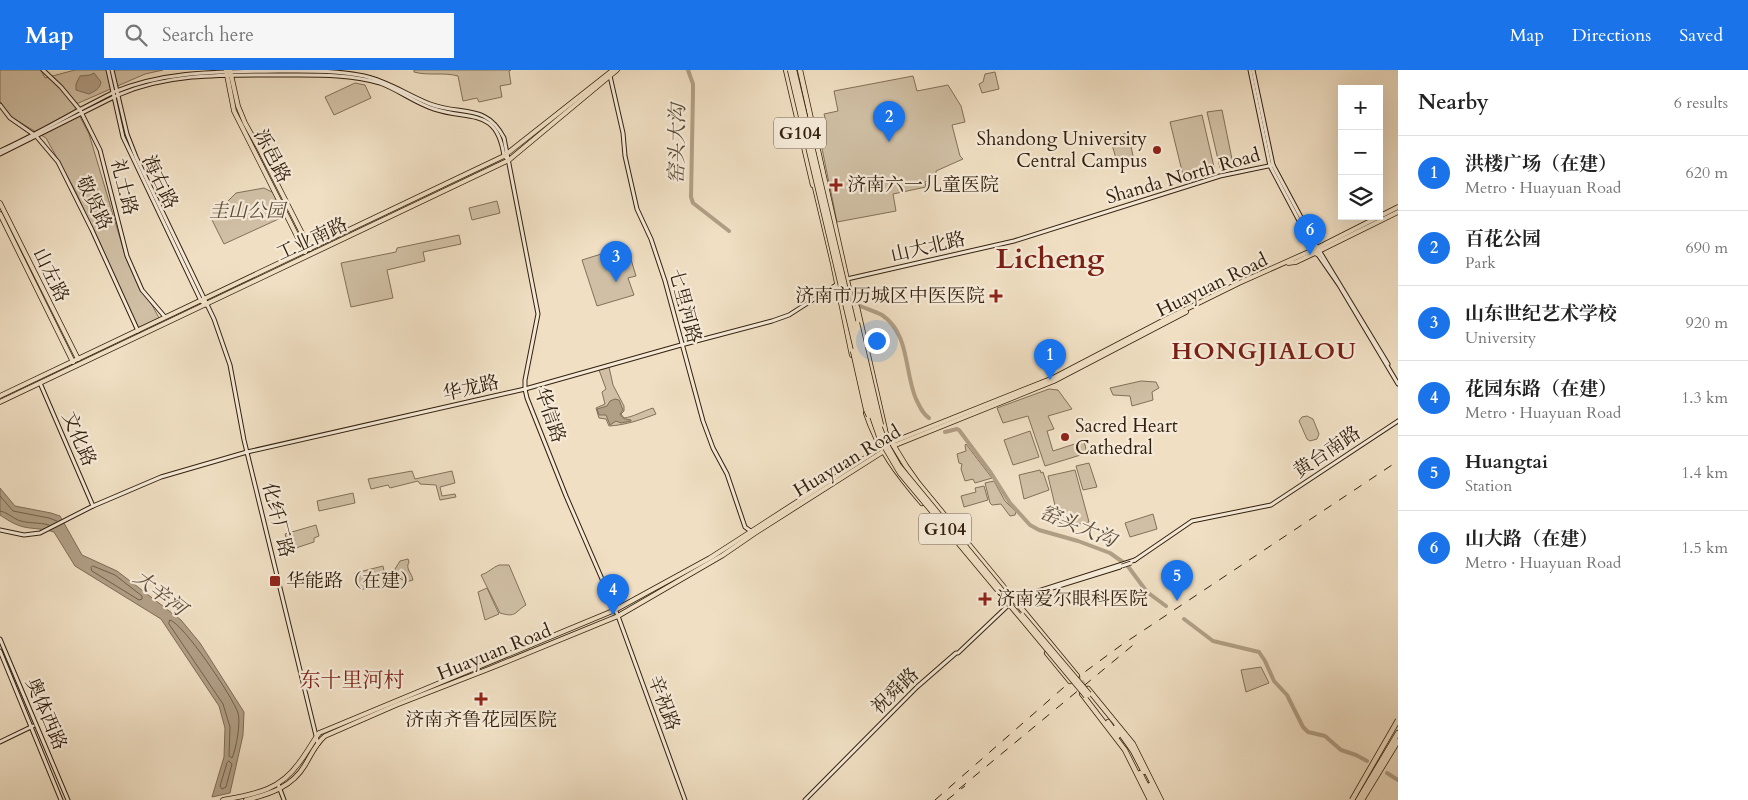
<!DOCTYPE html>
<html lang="en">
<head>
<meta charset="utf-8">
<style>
  body { margin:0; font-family:Cardo,"Noto Serif SC",serif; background:#f6f6f6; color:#222 }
  .controls { position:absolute; right:15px; top:15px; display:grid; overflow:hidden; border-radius:0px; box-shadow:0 5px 20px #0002 }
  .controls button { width:45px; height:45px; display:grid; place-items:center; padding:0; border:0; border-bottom:1px solid #e0e0e0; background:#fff; color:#222; font:25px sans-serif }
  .you { position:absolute; left:876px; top:270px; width:18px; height:18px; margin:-12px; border:4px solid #fff; border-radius:50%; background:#1a73e8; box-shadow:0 0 0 8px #1a73e833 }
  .badge { display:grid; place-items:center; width:32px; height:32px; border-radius:50%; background:#1a73e8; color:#fff; font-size:16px; font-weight:700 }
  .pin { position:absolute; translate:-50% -41px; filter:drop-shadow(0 1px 2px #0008) }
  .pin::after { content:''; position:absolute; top:26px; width:18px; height:15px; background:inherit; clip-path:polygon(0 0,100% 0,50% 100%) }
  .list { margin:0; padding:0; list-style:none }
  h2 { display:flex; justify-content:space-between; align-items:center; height:65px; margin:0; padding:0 20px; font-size:21px }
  h2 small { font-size:16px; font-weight:400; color:#767676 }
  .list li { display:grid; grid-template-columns:32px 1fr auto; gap:15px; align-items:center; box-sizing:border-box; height:75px; padding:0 20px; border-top:1px solid #e0e0e0 }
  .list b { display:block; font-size:19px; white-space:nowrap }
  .list p { margin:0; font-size:16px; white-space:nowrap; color:#767676 }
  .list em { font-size:16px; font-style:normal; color:#767676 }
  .icon { flex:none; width:28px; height:28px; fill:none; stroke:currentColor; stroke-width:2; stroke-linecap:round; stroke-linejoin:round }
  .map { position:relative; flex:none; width:1398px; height:730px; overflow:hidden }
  header { display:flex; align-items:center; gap:30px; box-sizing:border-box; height:70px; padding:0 25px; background:#1a73e8; color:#fff }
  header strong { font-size:24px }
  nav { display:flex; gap:28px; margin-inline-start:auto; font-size:18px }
  .search { width:350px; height:45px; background:#f6f6f6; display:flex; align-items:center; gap:12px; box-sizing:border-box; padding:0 18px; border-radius:0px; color:#767676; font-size:19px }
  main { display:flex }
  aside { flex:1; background:#fff }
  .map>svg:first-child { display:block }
  .green { fill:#d0bfa4; stroke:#827059 }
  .water { fill:#b09e85; stroke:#7e6c55 }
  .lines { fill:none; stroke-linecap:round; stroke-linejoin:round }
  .shore { stroke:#725f4a; stroke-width:1 }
  .river { stroke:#b09e85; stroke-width:4 }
  .highway-tunnel { stroke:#cab99f; stroke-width:4.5; stroke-dasharray:4.5 2; stroke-linecap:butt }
  .secondary-casing { stroke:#33200e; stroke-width:5 }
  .primary-casing { stroke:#33200e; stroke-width:5.5 }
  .highway-casing { stroke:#33200e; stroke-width:6 }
  .secondary { stroke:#f5ead8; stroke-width:3 }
  .primary { stroke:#f0dfc3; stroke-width:4 }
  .highway { stroke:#f0dfc3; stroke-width:4.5 }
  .rail { stroke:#33200e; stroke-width:1; stroke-dasharray:9 9; stroke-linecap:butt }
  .secondary-bridge-casing { stroke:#33200e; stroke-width:5; stroke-linecap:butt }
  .highway-bridge-casing { stroke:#33200e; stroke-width:6; stroke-linecap:butt }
  .secondary-bridge { stroke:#f5ead8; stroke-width:3 }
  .highway-bridge { stroke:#f0dfc3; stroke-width:4.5 }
  .poi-dot { fill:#8f2418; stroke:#f5ead8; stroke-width:2 }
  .labels { text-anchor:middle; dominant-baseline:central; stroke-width:4.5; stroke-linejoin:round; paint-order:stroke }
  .shield { fill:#f5ead8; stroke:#6d5d4b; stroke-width:1 }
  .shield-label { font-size:18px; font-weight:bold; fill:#33200e }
  .poi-label { font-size:19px; fill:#33200e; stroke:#f5ead8; text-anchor:start }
  .street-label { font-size:19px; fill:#33200e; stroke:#f5ead8 }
  .park-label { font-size:19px; font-style:italic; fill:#5a4834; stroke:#f5ead8 }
  .water-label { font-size:20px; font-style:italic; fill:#5f4c38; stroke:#f5ead8 }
  .quarter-label { font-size:21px; fill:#7a1f14; stroke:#f5ead8 }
  .district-label { font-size:24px; font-weight:bold; letter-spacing:1px; fill:#7a1f14; stroke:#f5ead8 }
  .town-label { font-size:29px; font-weight:bold; fill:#7a1f14; stroke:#f5ead8 }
</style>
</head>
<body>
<header>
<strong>Map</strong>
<div class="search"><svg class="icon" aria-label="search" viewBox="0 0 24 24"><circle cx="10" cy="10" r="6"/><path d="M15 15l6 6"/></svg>Search here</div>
<nav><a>Map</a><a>Directions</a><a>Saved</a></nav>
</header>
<main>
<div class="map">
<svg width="1398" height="730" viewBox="0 0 1398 730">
  <rect width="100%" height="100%" fill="#f0dfc3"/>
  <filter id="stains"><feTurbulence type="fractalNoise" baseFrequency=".004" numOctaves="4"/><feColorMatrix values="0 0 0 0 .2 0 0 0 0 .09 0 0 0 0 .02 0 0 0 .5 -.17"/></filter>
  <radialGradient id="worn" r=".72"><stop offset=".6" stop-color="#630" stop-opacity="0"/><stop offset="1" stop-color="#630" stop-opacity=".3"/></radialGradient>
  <g class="green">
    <path d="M0 0H41L45 8 75 0H163L145 4 74 35 89 64 125 185 159 248 137 258 76 122 46 68 8 45 0 32Z"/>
    <path d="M414 0H511L509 1 511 14 500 16 502 27 479 32 477 28 463 31 458 6C444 2 428 6 414 2Z"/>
    <path d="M995 2 999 19 982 23 979 14 983 12 985 4Z"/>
    <path d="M913 6 917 21 948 15 961 36 965 52 952 55 960 86 963 89 936 101V106L925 112 926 117 893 124 896 141 837 152 817 54 826 52 824 44 838 41 834 21Z"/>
    <path d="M355 13 365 15 371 28 334 45 325 27Z"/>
    <path d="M1222 40 1233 94 1220 98 1207 42Z"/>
    <path d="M1202 45 1214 97 1183 105 1170 52Z"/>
    <path d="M1128 63 1134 90 1118 95 1110 68Z"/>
    <path d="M264 118 274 123 283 147 224 174 211 148 236 123Z"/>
    <path d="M497 131 500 143 472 150 469 138Z"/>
    <path d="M459 165 461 174 423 182 425 191 387 200 393 228 351 237 341 193 396 182 397 178Z"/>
    <path d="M627 176 636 206 628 208 634 225 597 236 582 190Z"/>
    <path d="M609 297 613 315 624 336V341L621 344 624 348C633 347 643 341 653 338L656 344C640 350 626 355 609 356L606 349 599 348 596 338 605 334 602 322 606 319 599 300Z"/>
    <path d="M1141 311 1156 312 1159 318 1152 322 1153 330 1132 336 1130 326 1113 325 1110 318Z"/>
    <path d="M1049 319 1058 320 1072 339 1048 346 1054 359 1047 361 1053 381 1084 371 1087 383 1045 396 1028 346 1003 353 997 338Z"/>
    <path d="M1307 346 1313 349 1319 364 1317 369 1310 371 1307 369 1299 351 1302 347Z"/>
    <path d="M1030 361 1039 387 1013 395 1004 370Z"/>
    <path d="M966 374 992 408 975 413 973 409 965 411 961 399 962 394 959 393 957 384 966 381 965 375Z"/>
    <path d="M1089 393 1097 417 1083 420 1076 396Z"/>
    <path d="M1040 400 1041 403 1043 402 1049 420 1024 429 1019 405Z"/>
    <path d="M1075 400 1089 452 1067 457 1059 452 1048 406Z"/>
    <path d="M412 401 415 409 452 401 455 413 440 417 442 426 455 424 456 427 440 430 436 415 420 414 418 411 390 418 388 415 371 419 368 409Z"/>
    <path d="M994 411 1005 431 1016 442 1015 445 1010 446 1001 434 992 435 990 433 985 413Z"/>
    <path d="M984 416 988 430 964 437 961 426 976 422 975 418Z"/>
    <path d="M353 423 355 433 319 441 317 431Z"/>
    <path d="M1153 444 1157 459 1130 467 1125 453Z"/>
    <path d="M316 455 319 466 314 468V472L290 480 285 464Z"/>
    <path d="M408 489 409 492C405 499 412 503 413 510L406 512 396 506 395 499 400 491Z"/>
    <path d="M499 495H509L526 535C514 542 517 548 500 543L481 505C488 503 493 497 499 495Z"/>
    <path d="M383 496 385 506 367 511 369 518 359 520 355 503Z"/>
    <path d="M487 518 499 544 485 550 478 522Z"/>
    <path d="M1261 597 1269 613 1246 622 1241 600Z"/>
  </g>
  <g class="water">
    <path d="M94 3 101 12C100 19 95 21 89 24L76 20V14L80 6 90 5Z"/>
    <path d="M615 329 619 330 623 340 620 344C623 349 625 349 631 350V351L621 353 616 351 610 355 606 345H599L597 339 607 336 610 331Z"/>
    <path d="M0 418 15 436 51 443 60 446 82 485 117 501 181 550 200 573 244 642 243 665 230 723 212 727 224 687 225 658 219 636 161 549 75 496 54 462C45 459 38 459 30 458 18 457 9 451 0 445Z"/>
  </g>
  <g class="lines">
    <g class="shore">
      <path d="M0 426 13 441 49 448 57 451"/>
      <path d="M0 441C7 442 11 447 18 450 28 454 39 452 49 455"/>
      <path d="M93 496 115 505 142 526V529L139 530 92 501 91 498Z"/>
      <path d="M170 550C183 553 233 627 238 643 241 652 236 680 232 688L229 686 230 657 223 634 169 554Z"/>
      <path d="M229 691 232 694 226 717 222 719 220 716 227 693Z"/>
    </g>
    <g class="river">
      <path d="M688 0 693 14V23L691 127 693 133 729 161"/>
      <path d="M860 236C867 239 875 241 882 245 910 264 904 301 916 329 920 337 922 343 929 348"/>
      <path d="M945 362 957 359 959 360 991 403 1010 433 1030 455 1039 460 1078 471 1110 483 1127 495 1147 522 1166 536"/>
      <path d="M1184 549 1213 571 1259 582 1265 591 1274 611 1287 625 1303 657 1308 662 1325 666 1341 680 1356 685 1367 691"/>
      <path d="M1387 703 1398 710"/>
    </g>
    <path class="highway-tunnel" d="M1077 606 1088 619"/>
    <defs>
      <g id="secondary">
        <path d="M43 0 61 17 80 40 100 80 127 186 142 220 165 247"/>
        <path d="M108 0 123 67 201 231 206 235"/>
        <path d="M112 0 127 64 136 87 214 249 230 295 244 370 318 674"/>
        <path d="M1250 0 1270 96 1314 179 1339 215 1398 314"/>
        <path d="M1253 0 1273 95 1317 177 1388 294"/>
        <path d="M610 6 623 63 625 86 637 139 651 169 665 211 703 351 713 378 727 404 745 457 752 462"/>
        <path d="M0 35 10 48 36 66 58 92 92 160 138 261"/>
        <path d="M0 81C26 69 52 55 77 41 89 35 102 28 114 22 167 0 222 2 278 1 307 1 336 0 364 6 388 11 407 25 430 34 462 46 486 33 504 68L538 244 525 310V319L527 328 566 426 618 546 685 730"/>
        <path d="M0 84 118 25C171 2 229 5 286 5 317 5 349 4 380 13 399 20 415 33 434 39 470 51 497 37 504 86L509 90"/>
        <path d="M847 209 1014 171 1220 106 1273 95"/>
        <path d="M40 313 93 436"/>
        <path d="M0 460 24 465 40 463 93 436 161 407 247 382 525 319 681 275 772 251 789 245 839 213"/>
        <path d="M1135 490 1192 451 1271 435 1398 351"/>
        <path d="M1014 530 1120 497"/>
        <path d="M0 569 68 730"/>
        <path d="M0 581 61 730"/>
        <path d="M0 672 33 656"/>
        <path d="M278 714 284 730"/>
        <path d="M805 730 917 617 956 583H958L1016 528 1135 490"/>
      </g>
      <g id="primary">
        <path d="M226 0 234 41 305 182"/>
        <path d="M230 0 238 36 245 53 260 80 310 179"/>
        <path d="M0 133 78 289"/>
        <path d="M0 144 73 292"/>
        <path d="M1314 181 1321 180 1398 142"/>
        <path d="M1288 193 1296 192 1315 183 1319 185"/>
        <path d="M0 326 504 86 613 0"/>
        <path d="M0 332 509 90 617 0"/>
        <path d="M890 373 1053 308 1166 249 1239 213 1313 180 1398 137"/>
        <path d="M893 376 1054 311 1186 242"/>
        <path d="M223 730C255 724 279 721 299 693 306 684 312 673 319 663L324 661 615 540 710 488 882 377"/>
        <path d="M246 730C270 724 292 717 305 695 311 685 316 673 325 666L396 635 491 598 618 546 723 485 755 463 884 381"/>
      </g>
      <g id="highway">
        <path d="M786 0 813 115"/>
        <path d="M800 0 857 255"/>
        <path d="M814 107V113L833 193 852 285"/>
        <path d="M857 237 885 360"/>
        <path d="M866 343C878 379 898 405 922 433"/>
        <path d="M881 355 906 396 918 413 1077 606"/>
        <path d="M1047 583 1070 611"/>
        <path d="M1088 619 1133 674 1161 730"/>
        <path d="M1082 624 1125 680 1150 730"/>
        <path d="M1108 652 1118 666"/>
        <path d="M1116 657 1133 681 1144 702"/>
        <path d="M1140 703 1154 730"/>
        <path d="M1150 715 1157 730"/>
        <path d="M1358 730 1398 663"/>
        <path d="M1362 730 1398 671"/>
      </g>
    </defs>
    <use href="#secondary" class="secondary-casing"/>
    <use href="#primary" class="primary-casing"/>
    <use href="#highway" class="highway-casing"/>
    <use href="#secondary" class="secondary"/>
    <use href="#primary" class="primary"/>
    <use href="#highway" class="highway"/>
    <g class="rail">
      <path d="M959 719 1138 571"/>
      <path d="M935 730 1063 618 1120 576 1398 391"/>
      <path d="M947 730 965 716"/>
    </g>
    <defs>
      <path id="secondary-bridge" d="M1122 496 1131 493"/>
      <g id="highway-bridge">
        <path d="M790 0 871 343 880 369 900 403 1086 626"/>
        <path d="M794 0 876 348 886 373 899 396 1004 523"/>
        <path d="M857 253 881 355"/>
        <path d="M853 281 866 339 869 346"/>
        <path d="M1022 545 1089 624"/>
        <path d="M1352 730 1398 650"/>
      </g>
    </defs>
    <use href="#secondary-bridge" class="secondary-bridge-casing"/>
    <use href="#highway-bridge" class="highway-bridge-casing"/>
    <use href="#secondary-bridge" class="secondary-bridge"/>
    <use href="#highway-bridge" class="highway-bridge"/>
  </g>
  <g class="poi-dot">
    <circle cx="1157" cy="80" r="5"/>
    <path d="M833.5 107.5h5v5h5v5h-5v5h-5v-5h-5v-5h5z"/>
    <path d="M993.5 218.5h5v5h5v5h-5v5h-5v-5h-5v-5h5z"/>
    <circle cx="1065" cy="367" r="5"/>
    <rect x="269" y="505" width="12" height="12" rx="2.5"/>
    <path d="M982.5 521.5h5v5h5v5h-5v5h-5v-5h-5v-5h5z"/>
    <path d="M478.5 621.5h5v5h5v5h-5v5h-5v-5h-5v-5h5z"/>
  </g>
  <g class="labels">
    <g class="shield">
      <rect x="774" y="47.5" width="52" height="31" rx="4"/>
      <rect x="919" y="443.5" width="52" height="31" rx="4"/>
    </g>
    <g class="shield-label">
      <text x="800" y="63">G104</text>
      <text x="945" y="459">G104</text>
    </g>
    <g class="poi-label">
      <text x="1147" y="69" text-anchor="end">Shandong University<tspan x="1147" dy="22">Central Campus</tspan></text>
      <text x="847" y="115">济南六一儿童医院</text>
      <text x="985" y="226" text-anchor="end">济南市历城区中医医院</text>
      <text x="1075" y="356">Sacred Heart<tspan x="1075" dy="22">Cathedral</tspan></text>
      <text x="286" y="511">华能路（在建）</text>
      <text x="996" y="529">济南爱尔眼科医院</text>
      <text x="481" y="650" text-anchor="middle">济南齐鲁花园医院</text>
    </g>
    <g class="street-label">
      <text transform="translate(272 86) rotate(63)">泺邑路</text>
      <text transform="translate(1183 106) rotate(-16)">Shanda North Road</text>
      <text transform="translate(160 112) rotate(64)">海右路</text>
      <text transform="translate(124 117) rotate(76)">礼士路</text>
      <text transform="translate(94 133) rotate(64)">敬贤路</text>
      <text transform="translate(312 169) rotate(-25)">工业南路</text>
      <text transform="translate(928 177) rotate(-13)">山大北路</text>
      <text transform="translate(51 205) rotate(64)">山左路</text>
      <text transform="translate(1212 215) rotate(-26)">Huayuan Road</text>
      <text transform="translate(685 236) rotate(75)">七里河路</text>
      <text transform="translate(471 318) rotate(-13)">华龙路</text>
      <text transform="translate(550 345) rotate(71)">华信路</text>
      <text transform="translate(79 369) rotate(67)">文化路</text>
      <text transform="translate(1327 382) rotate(-34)">黄台南路</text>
      <text transform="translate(847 391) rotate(-31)">Huayuan Road</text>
      <text transform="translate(278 450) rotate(76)">化纤厂路</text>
      <text transform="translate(494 582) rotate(-22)">Huayuan Road</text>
      <text transform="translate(895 621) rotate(-44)">祝舜路</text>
      <text transform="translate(664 633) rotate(70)">辛祝路</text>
      <text transform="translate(46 644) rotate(67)">奥体西路</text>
    </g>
    <g class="park-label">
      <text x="247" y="141">圭山公园</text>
    </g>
    <g class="water-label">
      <text transform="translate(677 74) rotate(-89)">窑头大沟</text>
      <text transform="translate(1078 456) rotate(22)">窑头大沟</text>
      <text transform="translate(160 523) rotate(38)">大辛河</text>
    </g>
    <g class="quarter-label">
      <text x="352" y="610">东十里河村</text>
    </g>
    <g class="district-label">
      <text x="1264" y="281">HONGJIALOU</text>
    </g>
    <g class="town-label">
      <text x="1050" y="189">Licheng</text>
    </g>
  </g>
  <rect width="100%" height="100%" filter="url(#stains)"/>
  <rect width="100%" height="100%" fill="url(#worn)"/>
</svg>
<div class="controls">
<button>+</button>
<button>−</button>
<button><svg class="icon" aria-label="layers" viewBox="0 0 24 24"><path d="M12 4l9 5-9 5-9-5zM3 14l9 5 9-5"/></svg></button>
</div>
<div class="you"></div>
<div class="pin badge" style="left:1050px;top:310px">1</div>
<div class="pin badge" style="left:889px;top:72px">2</div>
<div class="pin badge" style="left:616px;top:212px">3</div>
<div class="pin badge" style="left:613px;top:545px">4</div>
<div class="pin badge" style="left:1177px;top:531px">5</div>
<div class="pin badge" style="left:1310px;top:185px">6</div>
</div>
<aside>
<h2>Nearby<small>6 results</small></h2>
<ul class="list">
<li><span class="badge">1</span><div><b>洪楼广场（在建）</b><p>Metro · Huayuan Road</p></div><em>620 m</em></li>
<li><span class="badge">2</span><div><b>百花公园</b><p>Park</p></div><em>690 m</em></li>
<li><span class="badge">3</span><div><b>山东世纪艺术学校</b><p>University</p></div><em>920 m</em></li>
<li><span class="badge">4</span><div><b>花园东路（在建）</b><p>Metro · Huayuan Road</p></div><em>1.3 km</em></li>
<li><span class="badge">5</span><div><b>Huangtai</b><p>Station</p></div><em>1.4 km</em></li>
<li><span class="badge">6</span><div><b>山大路（在建）</b><p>Metro · Huayuan Road</p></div><em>1.5 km</em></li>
</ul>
</aside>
</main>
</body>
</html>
